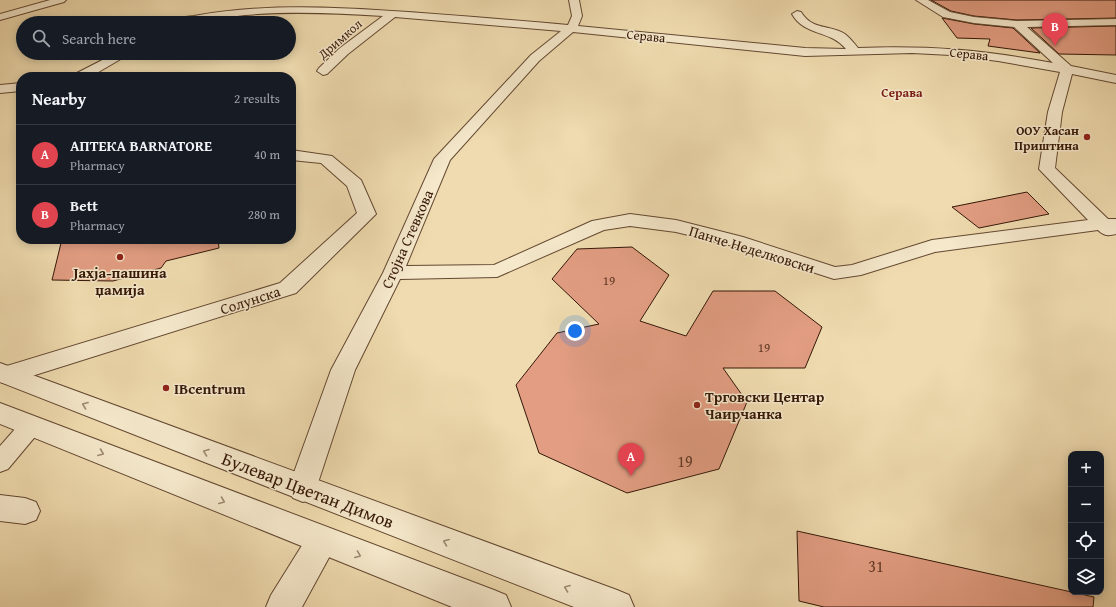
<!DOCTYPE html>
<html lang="en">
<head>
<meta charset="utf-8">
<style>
  body { margin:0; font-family:"Gentium Book Plus",serif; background:#242831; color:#f1f3f6 }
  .controls { position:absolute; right:12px; bottom:12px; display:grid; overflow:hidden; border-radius:8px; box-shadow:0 2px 10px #0003 }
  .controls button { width:36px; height:36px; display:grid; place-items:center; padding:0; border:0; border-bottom:1px solid #363941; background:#171b24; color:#f1f3f6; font:20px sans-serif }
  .you { position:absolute; left:575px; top:331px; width:14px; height:14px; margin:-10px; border:3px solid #fff; border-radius:50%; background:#1a73e8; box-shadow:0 0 0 6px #1a73e833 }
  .badge { display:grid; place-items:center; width:26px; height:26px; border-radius:50%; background:#c59692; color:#fff; font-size:13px; font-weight:700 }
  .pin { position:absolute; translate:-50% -33px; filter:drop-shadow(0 1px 2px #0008) }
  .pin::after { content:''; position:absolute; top:21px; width:14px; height:12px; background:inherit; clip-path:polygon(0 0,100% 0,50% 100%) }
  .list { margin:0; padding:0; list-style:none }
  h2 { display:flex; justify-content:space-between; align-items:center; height:52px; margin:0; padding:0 16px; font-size:17px }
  h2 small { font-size:13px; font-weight:400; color:#9ea1a6 }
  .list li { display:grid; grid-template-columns:26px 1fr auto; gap:12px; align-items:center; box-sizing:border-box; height:60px; padding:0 16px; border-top:1px solid #363941 }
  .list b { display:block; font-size:15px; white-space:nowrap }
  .list p { margin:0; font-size:13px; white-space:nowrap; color:#9ea1a6 }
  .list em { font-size:13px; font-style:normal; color:#9ea1a6 }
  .icon { flex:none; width:22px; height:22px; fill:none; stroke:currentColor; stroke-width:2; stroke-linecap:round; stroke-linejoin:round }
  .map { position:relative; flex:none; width:1116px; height:607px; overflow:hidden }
  .search { position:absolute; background:#171b24; box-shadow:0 2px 10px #0003; left:16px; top:16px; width:280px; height:44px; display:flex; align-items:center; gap:10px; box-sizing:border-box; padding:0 14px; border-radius:22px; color:#9ea1a6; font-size:15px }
  .panel { position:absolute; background:#171b24; box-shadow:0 2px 10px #0003; left:16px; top:72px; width:280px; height:172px; border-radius:16px }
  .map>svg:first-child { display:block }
  .building { fill:#e29d82; stroke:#341707 }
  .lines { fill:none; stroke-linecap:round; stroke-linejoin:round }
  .pedestrian-casing { stroke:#634831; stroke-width:2 }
  .minor-casing { stroke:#634831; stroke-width:2 }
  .tertiary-casing { stroke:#634831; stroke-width:2 }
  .pedestrian { fill:#f5e8cb; fill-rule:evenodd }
  .minor { fill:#f5e8cb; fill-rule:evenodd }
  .tertiary { fill:#f5e8cb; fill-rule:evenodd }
  .oneway { stroke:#9e8a73 }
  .poi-dot { fill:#8f2418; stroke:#f5e8cb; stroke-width:1.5 }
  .labels { text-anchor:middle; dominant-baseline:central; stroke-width:3; stroke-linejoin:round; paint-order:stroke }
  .far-street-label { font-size:13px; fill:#341707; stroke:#f5e8cb }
  .far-neighbourhood-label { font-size:13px; font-weight:bold; fill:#7a1f14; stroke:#f5e8cb }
  .far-poi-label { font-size:13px; font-weight:bold; fill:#341707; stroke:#f5e8cb; text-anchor:end }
  .number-label { font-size:13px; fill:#603826 }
  .street-label { font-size:15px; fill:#341707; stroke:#f5e8cb }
  .poi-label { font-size:15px; font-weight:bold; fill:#341707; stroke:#f5e8cb; text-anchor:start }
  .near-number-label { font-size:16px; fill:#603826 }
  .near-street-label { font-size:18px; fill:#341707; stroke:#f5e8cb }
</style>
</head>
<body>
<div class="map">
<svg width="1116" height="607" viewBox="0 0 1116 607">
  <rect width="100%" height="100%" fill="#efdbaf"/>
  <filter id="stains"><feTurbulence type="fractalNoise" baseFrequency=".005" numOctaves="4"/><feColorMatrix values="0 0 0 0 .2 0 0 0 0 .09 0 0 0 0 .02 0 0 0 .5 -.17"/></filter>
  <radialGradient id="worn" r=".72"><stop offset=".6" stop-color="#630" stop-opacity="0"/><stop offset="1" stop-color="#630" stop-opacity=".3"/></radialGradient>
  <g class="building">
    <path d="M931 0H1116V18L1017 20 974 16 951 11Z"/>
    <path d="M942 18 974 24 1013 28 1040 53 988 46 990 39 957 38Z"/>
    <path d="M1116 26V55L1059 54 1031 28Z"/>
    <path d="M1027 192 1049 214 979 228 952 207Z"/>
    <path d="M62 239H218L219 248 166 261 161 268 113 281 52 280Z"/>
    <path d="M632 247 669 275 640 321 686 336 713 291H775L822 327 805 368H723L747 402 719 469 627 493 539 453 516 385 557 333 599 324 552 279 577 249Z"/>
    <path d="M797 531 1094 597 1093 607H824L799 601Z"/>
  </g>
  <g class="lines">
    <defs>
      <path id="pedestrian" d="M31 417 39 420 42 426 39 432 8 469 0 472V446L23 420Z"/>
      <g id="minor">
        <path d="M50 0H66L64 2 0 20V14Z"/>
        <path d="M569 0H579L582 16 578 26 805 48 846 49C831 30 804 36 792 14L797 11 801 12C813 31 829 24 845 34 850 38 854 43 858 48 928 45 984 50 1053 63L1014 27 974 23 943 17 916 0H928L950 12 974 17 1017 21 1116 19V25L1027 27 1071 66 1116 75V83L1072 74 1062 112 1055 168 1108 219H1116V234C1109 236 1104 236 1098 230L935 252 861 275 834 279 729 245 676 232 630 226 604 230 497 277 400 279 355 370 313 498 303 502 293 498 288 489 331 370 383 273 434 159 531 55 561 31 395 17 348 54 327 74 323 75 317 71 319 68 340 48 383 16C337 13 291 11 245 15 219 18 194 23 169 23 173 17 187 17 194 16 265 3 337 7 408 12 461 16 515 20 568 25L572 16ZM573 32 805 56 912 53 951 55 998 61 1060 72 1048 112 1039 169 1088 220 932 240 852 265 835 267 743 237 676 220 630 214 592 221 494 265 406 266 450 160 539 61Z"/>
        <path d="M116 53H131L90 77H74L75 74Z"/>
        <path d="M163 53H216L214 56C204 58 169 61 163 53Z"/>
        <path d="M21 83V91L0 93V85Z"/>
        <path d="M291 150 332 156 361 180 376 214 296 293 16 381 7 384 0 382V368L280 283 357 213 347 186 321 163 291 160Z"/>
        <path d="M0 495 25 498 36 502 40 511 36 520 25 524 0 521Z"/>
        <path d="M322 526 333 531 338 541 302 607H266L271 595 311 531Z"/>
      </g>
      <g id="tertiary">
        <path d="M0 363 617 590 629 595 634 607H574L0 382Z"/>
        <path d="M0 403 494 590 506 595 511 607H452L0 424Z"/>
      </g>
    </defs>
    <use href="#pedestrian" class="pedestrian-casing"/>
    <use href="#minor" class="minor-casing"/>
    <use href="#tertiary" class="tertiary-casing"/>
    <use href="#pedestrian" class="pedestrian"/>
    <use href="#minor" class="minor"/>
    <use href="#tertiary" class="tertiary"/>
  </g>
  <defs><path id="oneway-chevron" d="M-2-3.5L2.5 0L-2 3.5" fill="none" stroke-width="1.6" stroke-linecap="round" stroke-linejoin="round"/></defs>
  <g class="oneway">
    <use href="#oneway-chevron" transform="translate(85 405) rotate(-159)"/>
    <use href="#oneway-chevron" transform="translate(206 452) rotate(-159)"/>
    <use href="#oneway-chevron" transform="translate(101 453) rotate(22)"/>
    <use href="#oneway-chevron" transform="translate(222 501) rotate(22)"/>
    <use href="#oneway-chevron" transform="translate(446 542) rotate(-159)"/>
    <use href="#oneway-chevron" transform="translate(358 555) rotate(21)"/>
    <use href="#oneway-chevron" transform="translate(567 588) rotate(-159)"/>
  </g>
  <g class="poi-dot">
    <circle cx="1087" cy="137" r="4"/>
    <circle cx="120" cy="257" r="4"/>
    <circle cx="166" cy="388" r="4"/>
    <circle cx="697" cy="405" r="4"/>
  </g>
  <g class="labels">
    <g class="far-street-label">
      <text transform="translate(646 36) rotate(6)">Серава</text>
      <text transform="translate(340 39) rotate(-41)">Дримкол</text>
      <text transform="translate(969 54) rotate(6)">Серава</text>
    </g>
    <g class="far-neighbourhood-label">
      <text x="902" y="92">Серава</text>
    </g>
    <g class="far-poi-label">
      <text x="1079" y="130">ООУ Хасан<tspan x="1079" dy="15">Приштина</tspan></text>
    </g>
    <g class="number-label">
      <text x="609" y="280">19</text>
      <text x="764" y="347">19</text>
    </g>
    <g class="street-label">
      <text transform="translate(407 239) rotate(-66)">Стојна Стевкова</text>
      <text transform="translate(752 249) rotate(17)">Панче Неделковски</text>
      <text transform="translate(250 300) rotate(-18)">Солунска</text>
    </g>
    <g class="poi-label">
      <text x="120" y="272" text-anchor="middle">Јахја-пашина<tspan x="120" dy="17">џамија</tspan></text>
      <text x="174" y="388">IBcentrum</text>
      <text x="705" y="396">Трговски Центар<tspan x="705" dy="17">Чаирчанка</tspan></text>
    </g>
    <g class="near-number-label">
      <text x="685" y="461">19</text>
      <text x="876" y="566">31</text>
    </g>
    <g class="near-street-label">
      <text transform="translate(308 490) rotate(21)">Булевар Цветан Димов</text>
    </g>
  </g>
  <rect width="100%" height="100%" filter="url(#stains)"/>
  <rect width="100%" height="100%" fill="url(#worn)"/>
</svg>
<div class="controls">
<button>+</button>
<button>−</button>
<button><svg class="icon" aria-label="locate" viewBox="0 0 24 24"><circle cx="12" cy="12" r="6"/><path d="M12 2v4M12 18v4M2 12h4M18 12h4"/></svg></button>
<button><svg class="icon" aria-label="layers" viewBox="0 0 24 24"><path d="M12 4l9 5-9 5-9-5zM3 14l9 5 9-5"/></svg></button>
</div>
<div class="you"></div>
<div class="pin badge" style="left:631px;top:476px;background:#e0444e">A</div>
<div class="pin badge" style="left:1055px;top:46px;background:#e0444e">B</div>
<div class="search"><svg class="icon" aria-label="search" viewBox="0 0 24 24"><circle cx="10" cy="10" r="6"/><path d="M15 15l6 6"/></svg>Search here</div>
<section class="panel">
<h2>Nearby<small>2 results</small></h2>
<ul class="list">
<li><span class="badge" style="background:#e0444e">A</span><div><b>АПТЕКА BARNATORE</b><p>Pharmacy</p></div><em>40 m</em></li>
<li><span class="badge" style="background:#e0444e">B</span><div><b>Bett</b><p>Pharmacy</p></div><em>280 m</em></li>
</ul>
</section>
</div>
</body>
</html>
